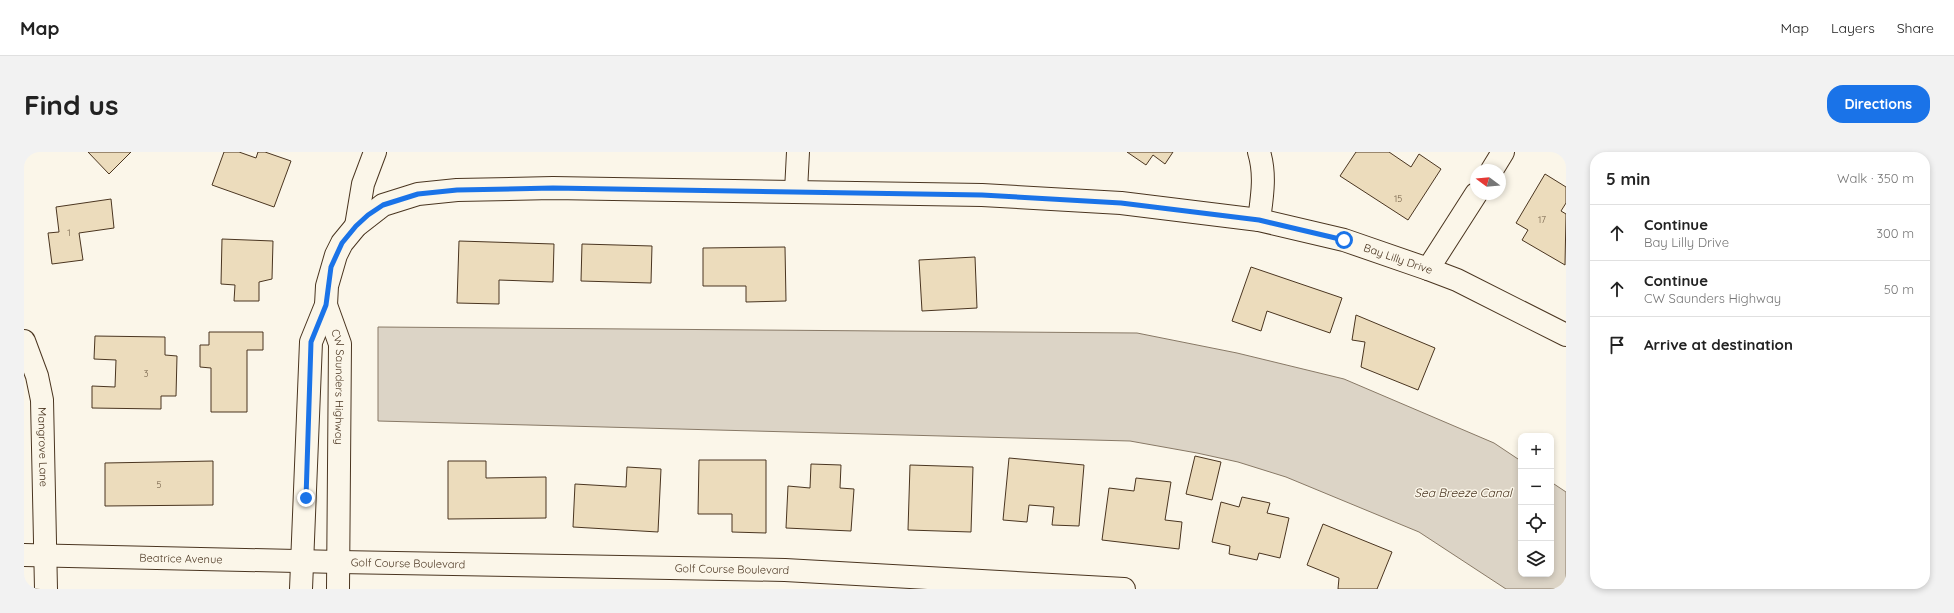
<!DOCTYPE html>
<html lang="en">
<head>
<meta charset="utf-8">
<style>
  body { margin:0; font-family:Quicksand,sans-serif; background:#f2f2f2; color:#222 }
  .controls { position:absolute; right:12px; bottom:12px; display:grid; overflow:hidden; border-radius:8px; box-shadow:0 2px 6px #0003 }
  .controls button { width:36px; height:36px; display:grid; place-items:center; padding:0; border:0; border-bottom:1px solid #e0e0e0; background:#fff; color:#222; font:20px sans-serif }
  .compass { position:absolute; left:1446px; top:12px; width:36px; height:36px; border-radius:50%; background:#fff; box-shadow:0 2px 6px #0003; rotate:286deg }
  .stop { position:absolute; width:12px; height:12px; margin:-9px; border:3px solid #1a73e8; border-radius:50%; background:#fff }
  .stop.end { background:#1a73e8; border-color:#fff; box-shadow:0 1px 4px #0008 }
  .list { margin:0; padding:0; list-style:none }
  h2 { display:flex; justify-content:space-between; align-items:center; height:52px; margin:0; padding:0 16px; font-size:17px }
  h2 small { font-size:13px; font-weight:400; color:#767676 }
  .list li { display:grid; grid-template-columns:26px 1fr auto; gap:12px; align-items:center; box-sizing:border-box; height:56px; padding:0 16px; border-top:1px solid #e0e0e0 }
  .list b { display:block; font-size:15px; white-space:nowrap }
  .list p { margin:0; font-size:13px; white-space:nowrap; color:#767676 }
  .list em { font-size:13px; font-style:normal; color:#767676 }
  .icon { flex:none; width:22px; height:22px; fill:none; stroke:currentColor; stroke-width:2; stroke-linecap:round; stroke-linejoin:round }
  .map { position:relative; flex:none; width:1542px; height:437px; overflow:hidden; border-radius:16px }
  header { display:flex; align-items:center; gap:24px; box-sizing:border-box; height:56px; padding:0 20px; background:#fff; border-bottom:1px solid #e0e0e0 }
  header strong { font-size:19px }
  nav { display:flex; gap:22px; margin-inline-start:auto; font-size:14px }
  .intro { display:flex; align-items:center; justify-content:space-between; box-sizing:border-box; height:96px; padding:0 24px }
  h1 { margin:0; font-size:28px }
  .button { padding:10px 18px; border-radius:16px; background:#1a73e8; color:#fff; font-size:14px; font-weight:700 }
  main { display:flex; gap:24px; padding:0 24px }
  aside { flex:1; background:#fff; border-radius:16px; box-shadow:0 2px 6px #0003 }
  .map>svg:first-child { display:block }
  .water { fill:#dcd4c6; stroke:#887966 }
  .building { fill:#ecdcbc; stroke:#4a3520 }
  .lines { fill:none; stroke-linecap:round; stroke-linejoin:round }
  .minor-casing { stroke:#4a3520; stroke-width:24 }
  .major-casing { stroke:#4a3520; stroke-width:24 }
  .minor { stroke:#fbf6e9; stroke-width:22 }
  .major { stroke:#fbf6e9; stroke-width:22 }
  .route { stroke:#1a73e8; stroke-width:5 }
  .labels { text-anchor:middle; dominant-baseline:central; stroke-width:3; stroke-linejoin:round; paint-order:stroke }
  .number-label { font-size:9px; fill:#725f47 }
  .street-label { font-size:11px; fill:#4a3520; stroke:#fbf6e9 }
  .water-label { font-size:12px; font-style:italic; fill:#4a3520; stroke:#fbf6e9 }
</style>
</head>
<body>
<header>
<strong>Map</strong>
<nav><a>Map</a><a>Layers</a><a>Share</a></nav>
</header>
<div class="intro"><h1>Find us</h1><a class="button">Directions</a></div>
<main>
<div class="map">
<svg width="1542" height="437" viewBox="0 0 1542 437">
  <rect width="100%" height="100%" fill="#fbf6e9"/>
  <path class="water" d="M354 175 1113 181 1213 201 1320 227 1470 291 1497 309V422H1527V330L1542 340V437H1482L1395 380 1262 325 1214 310 1173 301 1106 289 354 269Z"/>
  <g class="building">
    <path d="M64 0H107L85 22Z"/>
    <path d="M200 0H215L232 6 234 0H241L267 9 250 55 188 33Z"/>
    <path d="M1103 0H1149L1141 12 1129 3 1122 13Z"/>
    <path d="M1332 0H1365L1387 15 1395 2 1417 17 1384 68 1316 24Z"/>
    <path d="M1521 22 1542 35V51L1537 59 1542 62 1541 113 1498 88 1504 78 1492 71Z"/>
    <path d="M87 47 90 76 55 81 59 108 28 112 24 81 35 80 32 55Z"/>
    <path d="M198 87 249 89 248 127 235 130V149H210L211 133 197 132Z"/>
    <path d="M435 89 530 92 529 130 475 128V152L433 151Z"/>
    <path d="M558 92 628 94 627 131 557 129Z"/>
    <path d="M761 95 762 149 722 150V134H679V96Z"/>
    <path d="M951 105 953 156 898 159 895 108Z"/>
    <path d="M1227 115 1318 146 1306 181 1243 159 1237 179 1208 169Z"/>
    <path d="M1332 163 1411 196 1394 238 1337 215 1341 190 1328 188Z"/>
    <path d="M185 180H239V198H223V260H187V216L176 215V193H185Z"/>
    <path d="M71 184 141 185V203L153 204 152 244H137V257L68 256V234L91 235 92 208 70 207Z"/>
    <path d="M1171 304 1197 310 1188 348 1162 342Z"/>
    <path d="M985 306 1060 313 1055 374 1028 373 1030 355 1005 353 1003 370 979 368Z"/>
    <path d="M675 308H742V381L708 380V362H674Z"/>
    <path d="M189 309V353L81 354V311Z"/>
    <path d="M424 309H462V326L522 325V366L424 367Z"/>
    <path d="M787 312 817 313 816 336 830 337 827 379 762 376 764 334 786 336Z"/>
    <path d="M886 313 949 315 947 380 884 378Z"/>
    <path d="M603 315 637 317 634 380 549 375 551 332 602 335Z"/>
    <path d="M1112 326 1147 330 1141 368 1158 370 1155 397 1078 388 1085 336 1110 339Z"/>
    <path d="M1218 345 1246 351 1243 361 1265 366 1256 406 1235 401 1233 408 1205 402 1206 394 1188 390 1197 350 1215 355Z"/>
    <path d="M1299 372 1368 400 1353 437H1314L1315 426 1283 413Z"/>
  </g>
  <g class="lines">
    <defs>
      <g id="minor">
        <path d="M1468 18 1479 0"/>
        <path d="M772 39 774 0"/>
        <path d="M1235 68C1238 45 1242 23 1235 0"/>
        <path d="M332 74 339 32 351 0"/>
        <path d="M1404 117 1452 42"/>
        <path id="s1" d="M0 189 13 224 18 248 22 437"/>
        <path id="s2" d="M315 410 761 418 1100 437"/>
      </g>
      <g id="major">
        <path id="s3" d="M302 153 316 192 314 437"/>
        <path id="s4" d="M0 403 315 410"/>
        <path id="s5" d="M277 437 287 190 302 153 303 134 312 103 318 91 332 74 359 53 394 42 433 38 529 36 958 43 1097 51 1235 68 1320 88 1404 117 1433 128 1542 183"/>
      </g>
    </defs>
    <use href="#minor" class="minor-casing"/>
    <use href="#major" class="major-casing"/>
    <use href="#minor" class="minor"/>
    <use href="#major" class="major"/>
  </g>
  <g class="lines">
    <path class="route" d="M282 346 287 190 302 153 307 115 318 91 332 74 344 63 359 53 394 42 433 38 529 36 958 43 1097 51 1235 68 1320 88"/>
  </g>
  <g class="labels">
    <g class="number-label">
      <text x="1374" y="46">15</text>
      <text x="1518" y="67">17</text>
      <text x="45" y="80">1</text>
      <text x="122" y="221">3</text>
      <text x="135" y="332">5</text>
    </g>
    <g class="street-label">
      <text stroke="none"><textPath href="#s5" startOffset="1432">Bay Lilly Drive</textPath></text>
      <text stroke="none"><textPath href="#s3" startOffset="84">CW Saunders Highway</textPath></text>
      <text stroke="none"><textPath href="#s1" startOffset="109">Mangrove Lane</textPath></text>
      <text stroke="none"><textPath href="#s4" startOffset="157">Beatrice Avenue</textPath></text>
      <text stroke="none"><textPath href="#s2" startOffset="69">Golf Course Boulevard</textPath></text>
      <text stroke="none"><textPath href="#s2" startOffset="393">Golf Course Boulevard</textPath></text>
    </g>
    <g class="water-label">
      <text x="1439" y="340">Sea Breeze Canal</text>
    </g>
  </g>
</svg>
<div class="controls">
<button>+</button>
<button>−</button>
<button><svg class="icon" aria-label="locate" viewBox="0 0 24 24"><circle cx="12" cy="12" r="6"/><path d="M12 2v4M12 18v4M2 12h4M18 12h4"/></svg></button>
<button><svg class="icon" aria-label="layers" viewBox="0 0 24 24"><path d="M12 4l9 5-9 5-9-5zM3 14l9 5 9-5"/></svg></button>
</div>
<svg class="compass" viewBox="-18 -18 36 36"><path d="M0-13l5 13h-10z" fill="#e53935"/><path d="M0 13l5-13h-10z" fill="#767676"/></svg>
<div class="stop" style="left:1320px;top:88px"></div>
<div class="stop end" style="left:282px;top:346px"></div>
</div>
<aside>
<h2>5 min<small>Walk · 350 m</small></h2>
<ul class="list">
<li><svg class="icon" aria-label="ahead" viewBox="0 0 24 24"><path d="M12 20V5M6 11l6-6 6 6"/></svg><div><b>Continue</b><p>Bay Lilly Drive</p></div><em>300 m</em></li>
<li><svg class="icon" aria-label="ahead" viewBox="0 0 24 24"><path d="M12 20V5M6 11l6-6 6 6"/></svg><div><b>Continue</b><p>CW Saunders Highway</p></div><em>50 m</em></li>
<li><svg class="icon" aria-label="arrive" viewBox="0 0 24 24"><path d="M6 21V4h12l-3 4 3 4H6"/></svg><div><b>Arrive at destination</b></div></li>
</ul>
</aside>
</main>
</body>
</html>
